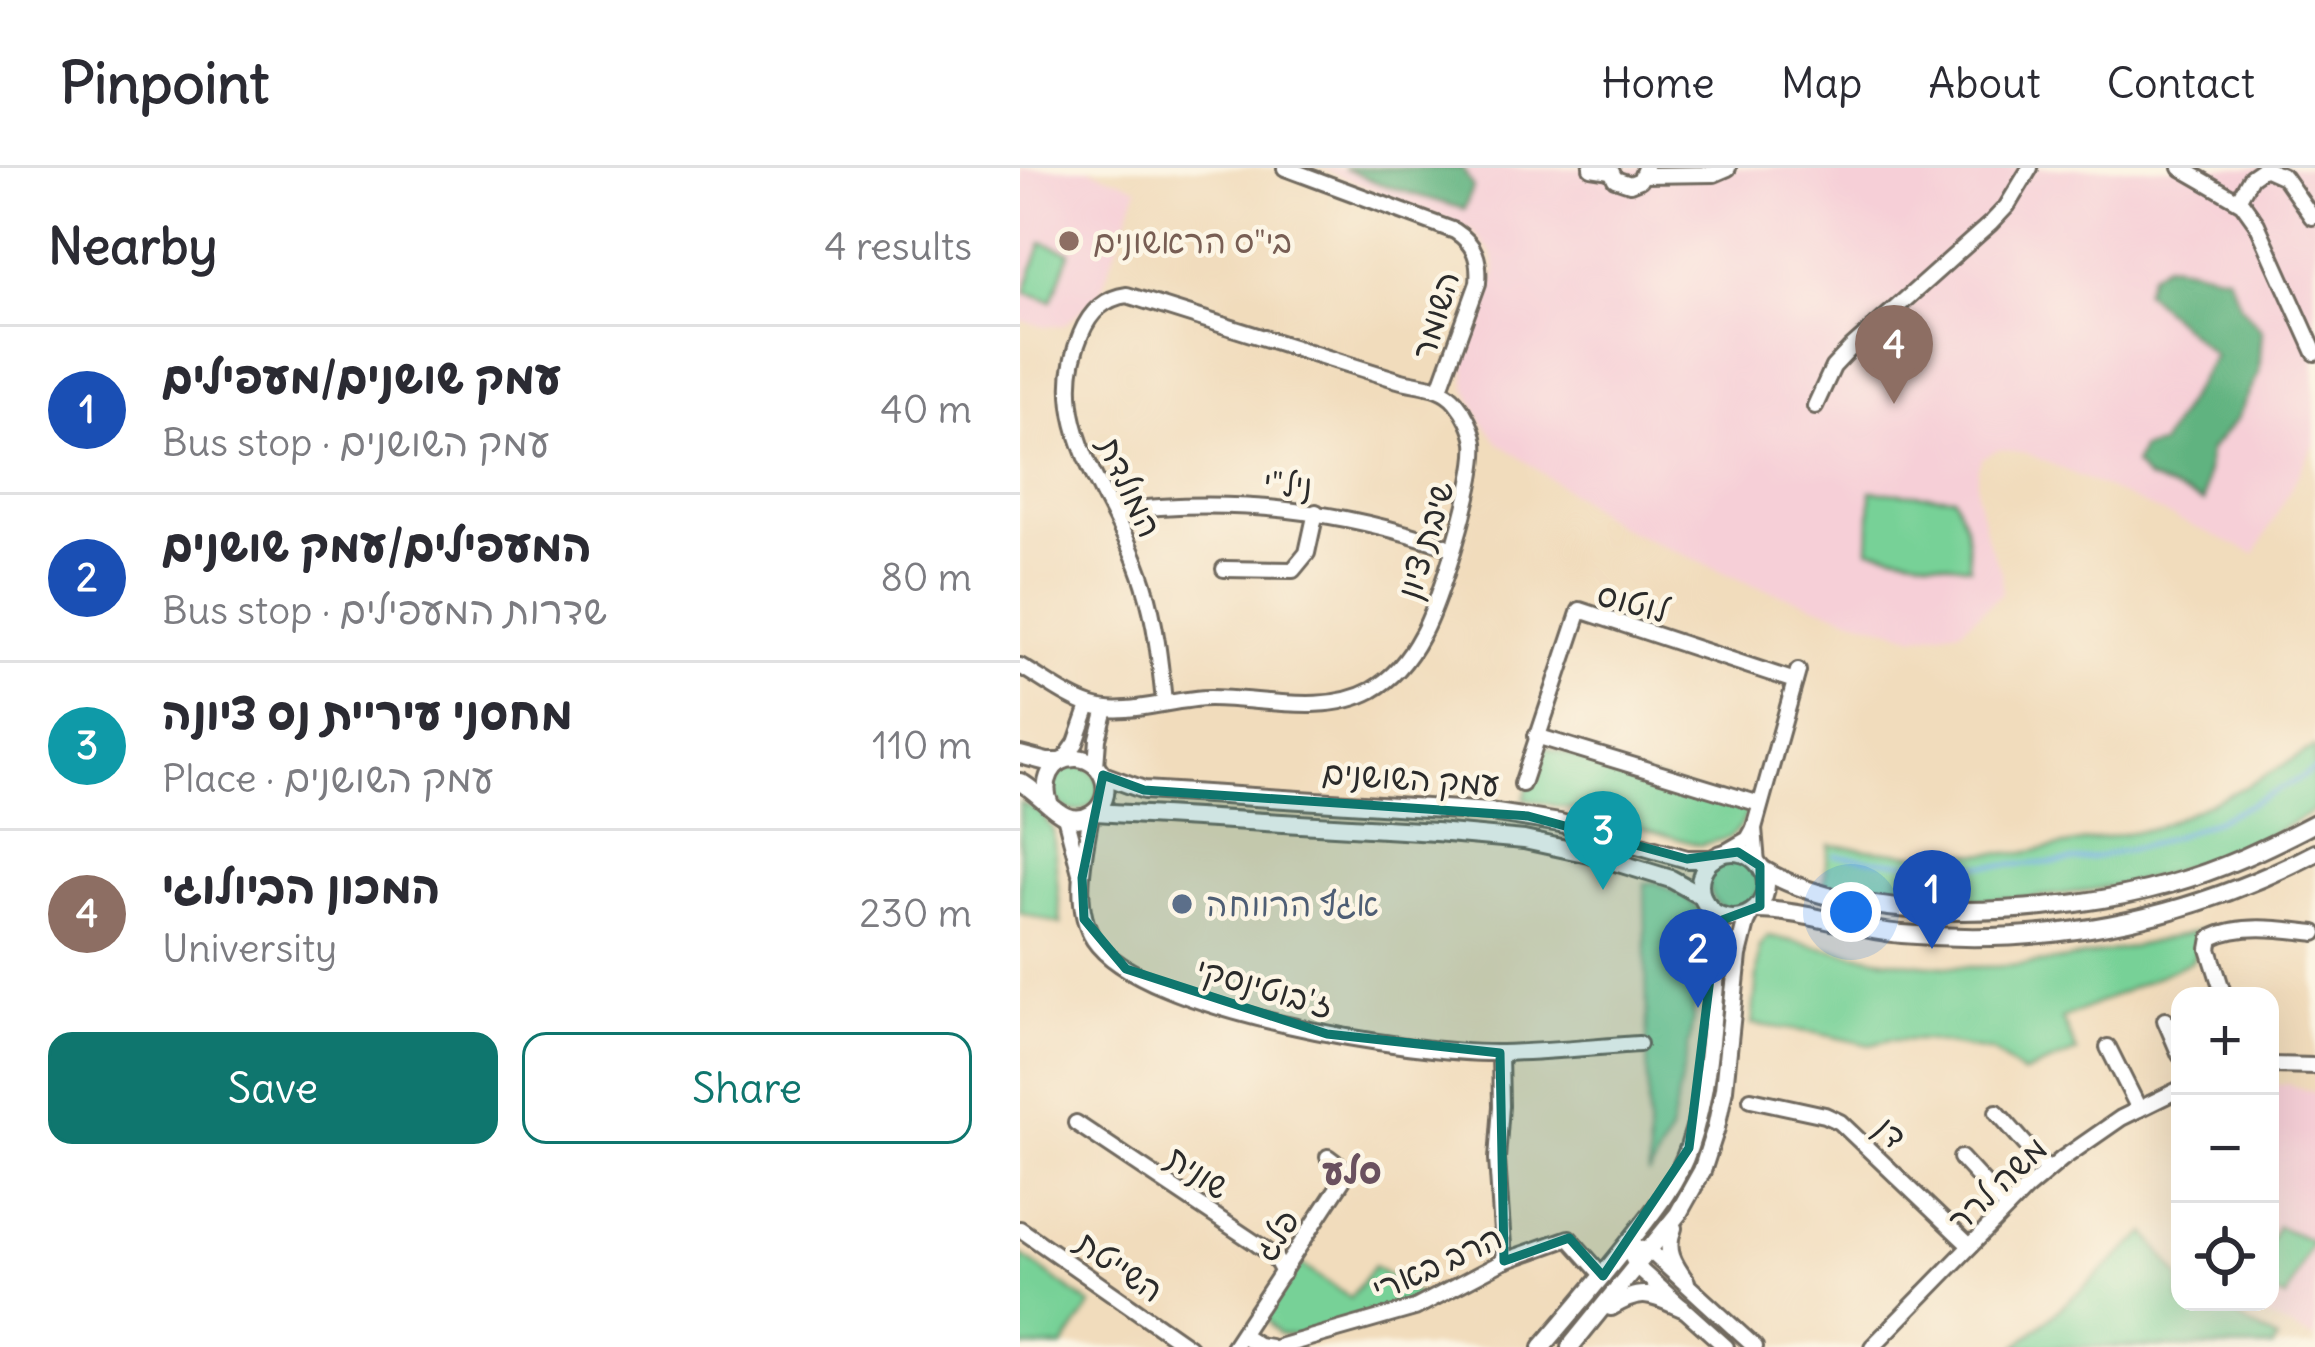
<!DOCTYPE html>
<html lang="en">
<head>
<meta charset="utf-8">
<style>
  body { margin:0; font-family:Delius,"Playpen Sans Hebrew",sans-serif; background:#f7f7f7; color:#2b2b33 }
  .controls { position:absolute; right:36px; bottom:36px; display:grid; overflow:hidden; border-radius:24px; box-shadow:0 12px 48px #0002 }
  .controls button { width:108px; height:108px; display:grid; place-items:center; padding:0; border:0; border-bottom:3px solid #e1e1e2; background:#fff; color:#2b2b33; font:60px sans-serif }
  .you { position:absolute; left:831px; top:744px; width:42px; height:42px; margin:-30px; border:9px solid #fff; border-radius:50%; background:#1a73e8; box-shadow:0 0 0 18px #1a73e833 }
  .badge { display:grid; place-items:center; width:78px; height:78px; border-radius:50%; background:#0f766e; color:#fff; font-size:39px; font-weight:700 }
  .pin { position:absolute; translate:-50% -99px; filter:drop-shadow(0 3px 6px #0008) }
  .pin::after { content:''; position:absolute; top:63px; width:42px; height:36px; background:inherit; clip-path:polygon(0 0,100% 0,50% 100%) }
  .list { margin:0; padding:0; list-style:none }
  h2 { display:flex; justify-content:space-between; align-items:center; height:156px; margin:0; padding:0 48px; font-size:51px }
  h2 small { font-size:39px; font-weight:400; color:#7c7c81 }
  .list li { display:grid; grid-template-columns:78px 1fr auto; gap:36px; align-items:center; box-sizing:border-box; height:168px; padding:0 48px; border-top:3px solid #e1e1e2 }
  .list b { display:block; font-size:45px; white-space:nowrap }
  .list p { margin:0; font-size:39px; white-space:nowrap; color:#7c7c81 }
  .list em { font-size:39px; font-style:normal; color:#7c7c81 }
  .actions { display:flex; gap:24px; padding:36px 48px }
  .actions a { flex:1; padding:27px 0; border:3px solid #0f766e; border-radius:24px; text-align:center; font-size:42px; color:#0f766e }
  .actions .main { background:#0f766e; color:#fff }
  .icon { flex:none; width:66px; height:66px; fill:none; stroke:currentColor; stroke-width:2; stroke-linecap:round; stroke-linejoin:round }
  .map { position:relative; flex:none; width:1295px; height:1179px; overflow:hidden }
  header { display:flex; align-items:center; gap:72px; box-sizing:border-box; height:168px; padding:0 60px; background:#fff; border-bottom:3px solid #e1e1e2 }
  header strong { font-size:57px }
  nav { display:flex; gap:66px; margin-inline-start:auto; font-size:42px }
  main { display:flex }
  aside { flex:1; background:#fff }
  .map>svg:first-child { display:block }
  .built { fill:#f6cfd7 }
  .green { fill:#77d197; stroke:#517e61; stroke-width:3 }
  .forest { fill:#61b380; stroke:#466f56; stroke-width:3 }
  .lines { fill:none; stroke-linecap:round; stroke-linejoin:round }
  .stream { stroke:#6baee0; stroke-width:4.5 }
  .minor-casing { stroke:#70695e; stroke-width:20 }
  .tertiary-casing { stroke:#70695e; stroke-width:22 }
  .minor { stroke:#fff; stroke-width:14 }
  .tertiary { stroke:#fff; stroke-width:16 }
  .marked { fill:#0f766e; fill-opacity:0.2; stroke:#0f766e; stroke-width:9; stroke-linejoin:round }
  .education-dot { fill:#8d6e63; stroke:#fcf5e5; stroke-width:4.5 }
  .service-dot { fill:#5c6f8a; stroke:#fcf5e5; stroke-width:4.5 }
  .labels { text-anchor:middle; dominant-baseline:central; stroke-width:9; stroke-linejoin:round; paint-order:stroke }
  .education-label { font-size:33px; fill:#785e54; stroke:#fcf5e5; text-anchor:start }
  .street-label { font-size:33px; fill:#2b2b2b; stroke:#fcf5e5 }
  .service-label { font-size:33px; fill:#4e5e75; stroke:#fcf5e5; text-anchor:start }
  .neighbourhood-label { font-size:36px; font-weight:bold; fill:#6a515f; stroke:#fcf5e5 }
</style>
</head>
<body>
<header>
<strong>Pinpoint</strong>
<nav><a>Home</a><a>Map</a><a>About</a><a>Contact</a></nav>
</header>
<main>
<aside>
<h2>Nearby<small>4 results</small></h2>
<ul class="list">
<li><span class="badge" style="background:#1a4fb4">1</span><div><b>עמק שושנים/מעפילים</b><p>Bus stop · עמק השושנים</p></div><em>40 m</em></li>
<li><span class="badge" style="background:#1a4fb4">2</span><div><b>המעפילים/עמק שושנים</b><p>Bus stop · שדרות המעפילים</p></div><em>80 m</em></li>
<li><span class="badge" style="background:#0f9aa8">3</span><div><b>מחסני עיריית נס ציונה</b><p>Place · עמק השושנים</p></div><em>110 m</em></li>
<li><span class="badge" style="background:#8d6e63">4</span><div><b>המכון הביולוגי</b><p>University</p></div><em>230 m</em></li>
</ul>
<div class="actions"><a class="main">Save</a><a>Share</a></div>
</aside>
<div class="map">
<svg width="1295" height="1179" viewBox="0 0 1295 1179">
  <rect width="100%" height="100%" fill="#fcf5e5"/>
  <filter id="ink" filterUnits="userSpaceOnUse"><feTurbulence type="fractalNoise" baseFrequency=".00833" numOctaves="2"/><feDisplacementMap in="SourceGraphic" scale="24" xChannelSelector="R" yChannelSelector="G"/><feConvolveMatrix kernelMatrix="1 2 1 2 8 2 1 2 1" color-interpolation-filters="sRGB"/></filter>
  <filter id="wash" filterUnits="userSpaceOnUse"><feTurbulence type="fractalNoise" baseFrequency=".004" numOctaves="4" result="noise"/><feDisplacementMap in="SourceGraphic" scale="48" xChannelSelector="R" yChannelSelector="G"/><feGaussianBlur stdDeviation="2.7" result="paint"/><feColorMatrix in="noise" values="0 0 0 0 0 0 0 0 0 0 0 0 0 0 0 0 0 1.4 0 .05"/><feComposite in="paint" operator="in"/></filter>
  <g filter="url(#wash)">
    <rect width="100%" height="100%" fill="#f1dcbc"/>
    <g class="built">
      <path d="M0 0H68L118 19 80 126 45 157 25 159 0 152Z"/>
      <path d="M300 0H1295V276L1235 386 1006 285 979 281 962 290 957 302V326L967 371 982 405V425L941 461 897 468 833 450 728 415 596 357 478 274 462 253 446 219 444 189 476 105 472 85 452 63Z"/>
      <path d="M1268 916 1295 925V1171L1214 1134H1250V918Z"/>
    </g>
    <g class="green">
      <path d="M22 74 50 84 32 133 5 124Z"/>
      <path d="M851 323 934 329 945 356 950 399 849 381Z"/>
      <path d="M521 578 730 640 721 658 709 670 679 677 583 648 504 631Z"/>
      <path d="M1295 579V643C1271 655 1247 670 1221 680 1127 718 1025 735 923 731 884 729 844 722 804 718L809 677 894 686 1003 685 1135 660 1229 617Z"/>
      <circle cx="56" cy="620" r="23"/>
      <path d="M0 634 21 645 33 662 41 756 0 745Z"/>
      <circle cx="714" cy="717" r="25"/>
      <path d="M636 714 667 731 682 744 684 771 670 870 650 965 629 1007 625 715Z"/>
      <path d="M1186 761 1172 793 1042 851 1057 884 1002 906 973 884 905 872H869L850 877 796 865 732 856 740 779 748 768C814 782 881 798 949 799 1029 800 1109 780 1186 761Z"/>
      <path d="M1257 1058 1292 1073 1266 1130 1250 1123V1073Z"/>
      <path d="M1126 1065 1160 1109V1134H1190L1257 1172 1253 1179H996Z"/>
      <path d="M0 1086 71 1137 43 1179H0Z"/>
      <path d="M279 1095 330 1130 354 1098 402 1129 279 1168 259 1166 243 1147Z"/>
    </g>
    <g class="forest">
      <path d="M323 0H442L453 19 444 41 363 17Z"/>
      <path d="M1145 96C1167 97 1185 104 1207 107L1221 138 1242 162 1239 204 1217 251 1189 283 1184 334 1127 311 1114 297 1121 281 1140 277 1194 187 1124 123 1131 106Z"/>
    </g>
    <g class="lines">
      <path class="stream" d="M815 687C908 699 1017 705 1109 682 1175 666 1236 635 1295 602"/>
    </g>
  </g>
  <g filter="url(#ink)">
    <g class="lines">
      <defs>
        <g id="minor">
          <path d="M265 0 435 63C455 76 460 91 458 115L420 220"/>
          <path d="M571 0 590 3"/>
          <path d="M590 0 595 11 610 16 620 12 625 0"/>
          <path d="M1161 0 1222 35 1237 56 1295 185"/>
          <path d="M623 7 694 6 708 0"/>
          <path d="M1218 32 1231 9 1244 0 1264 9 1292 49"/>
          <path d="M795 238 813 199 830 181 971 55 987 38 1010 0"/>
          <path d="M93 343C212 329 319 341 432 380"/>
          <path d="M204 401 273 402 287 385 296 344"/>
          <path d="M0 498C23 511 47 530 72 538 106 549 153 530 190 530 242 530 304 548 352 522 373 510 390 489 401 468 419 438 459 308 455 275 453 261 445 245 436 234 421 216 399 218 378 212L107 127C84 130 70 144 61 166 21 259 98 331 124 416 136 455 140 494 144 534"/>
          <path d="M516 568 740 636"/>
          <path d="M44 592 56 575 69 538"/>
          <path d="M76 598 78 571 86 541"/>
          <path d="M502 616 560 442 775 513"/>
          <path d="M71 646C65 685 51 736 74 772 122 844 397 887 482 885 528 884 574 879 619 876"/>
          <path d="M45 648 60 705"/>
          <path d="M734 660 737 695"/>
          <path d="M704 685 728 671 734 660 778 503"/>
          <path d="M1204 828 1189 781 1191 770C1221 755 1262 761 1295 765"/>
          <path d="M1145 852 1160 887"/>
          <path d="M1088 879 1119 941"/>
          <path d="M480 885 481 938 477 991 484 1093"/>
          <path d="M1250 897 1295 898"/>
          <path d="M731 931 805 947 820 954 950 1078"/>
          <path d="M977 944 1028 1002"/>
          <path d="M56 955 237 1076 254 1088 263 1105"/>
          <path d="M941 990 987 1040"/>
          <path d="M0 1061 169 1179"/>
          <path d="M606 1078 629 1082 735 1179"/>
          <path d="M606 1078 617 1099 706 1179"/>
          <path d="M222 1167 238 1177 250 1179"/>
          <path d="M213 1179 328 1004 308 989"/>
          <path d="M258 1179 395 1140 484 1093 549 1070 583 1108"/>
          <path d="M852 1179 1005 1022 1042 991 1101 950 1160 921"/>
        </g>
        <g id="tertiary">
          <path d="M0 587 27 594H40"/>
          <path d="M83 607 124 622 470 644 540 655 667 691H693"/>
          <path d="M0 614C23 625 44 664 72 646 96 630 86 592 57 590 30 589 21 616 30 637"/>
          <path d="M75 644 416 664 504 672 569 686 651 711 682 728"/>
          <circle cx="713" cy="717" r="33"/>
          <path d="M742 701C842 762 1041 747 1150 716 1201 702 1249 679 1295 655"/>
          <path d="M736 742C786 742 833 762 882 766 1028 779 1165 753 1295 685"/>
          <path d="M653 1060C644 1082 653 1096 666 1114"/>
          <path d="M591 1139C622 1120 630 1126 662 1140"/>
          <path d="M522 1179C552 1144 582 1109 611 1072 634 1043 657 1015 669 979 691 915 692 844 698 778L697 763 688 738"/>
          <path d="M550 1179 658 1046 682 1003 696 960 704 921 718 787 726 755 731 745"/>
        </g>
      </defs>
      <use href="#minor" class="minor-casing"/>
      <use href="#tertiary" class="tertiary-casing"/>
      <use href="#minor" class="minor"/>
      <use href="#tertiary" class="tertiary"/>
    </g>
  </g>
  <path class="marked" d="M83 607 124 622 508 648 667 691 718 684 740 698V738L697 754 669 980 583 1108 549 1070 484 1093 480 885 307 866 106 801 64 751 62 710Z"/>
  <circle class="education-dot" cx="49" cy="73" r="12"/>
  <circle class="service-dot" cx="162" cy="736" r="12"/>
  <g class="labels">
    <g class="education-label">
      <text x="73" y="73">בי"ס הראשונים</text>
    </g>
    <g class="street-label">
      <text transform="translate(415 147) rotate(-73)">השומר</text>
      <text transform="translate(268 316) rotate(5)">ניל"י</text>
      <text transform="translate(110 319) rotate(65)">המולדת</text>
      <text transform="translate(405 372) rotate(-73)">שיבת ציון</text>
      <text transform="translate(613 434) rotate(15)">לוטוס</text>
      <text transform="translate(391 610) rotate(4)">עמק השושנים</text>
      <text transform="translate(245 819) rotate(16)">ז'בוטינסקי</text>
      <text transform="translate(871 964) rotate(44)">דן</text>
      <text transform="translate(178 1004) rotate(34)">שונית</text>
      <text transform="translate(977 1016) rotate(-43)">משה לרר</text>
      <text transform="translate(256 1067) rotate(-57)">פלג</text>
      <text transform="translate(417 1095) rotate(-24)">הרב בארי</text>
      <text transform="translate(100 1098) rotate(35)">השייטת</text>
    </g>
    <g class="service-label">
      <text x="186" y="736">אגף הרווחה</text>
    </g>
    <g class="neighbourhood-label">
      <text x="332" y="1003">סלע</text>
    </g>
  </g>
</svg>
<div class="controls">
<button>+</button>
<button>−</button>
<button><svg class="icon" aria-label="locate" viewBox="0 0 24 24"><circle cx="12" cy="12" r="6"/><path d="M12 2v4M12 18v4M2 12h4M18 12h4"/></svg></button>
</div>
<div class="you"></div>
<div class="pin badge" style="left:912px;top:781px;background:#1a4fb4">1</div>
<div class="pin badge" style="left:678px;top:840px;background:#1a4fb4">2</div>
<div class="pin badge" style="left:583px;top:722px;background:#0f9aa8">3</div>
<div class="pin badge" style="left:874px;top:236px;background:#8d6e63">4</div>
</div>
</main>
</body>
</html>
